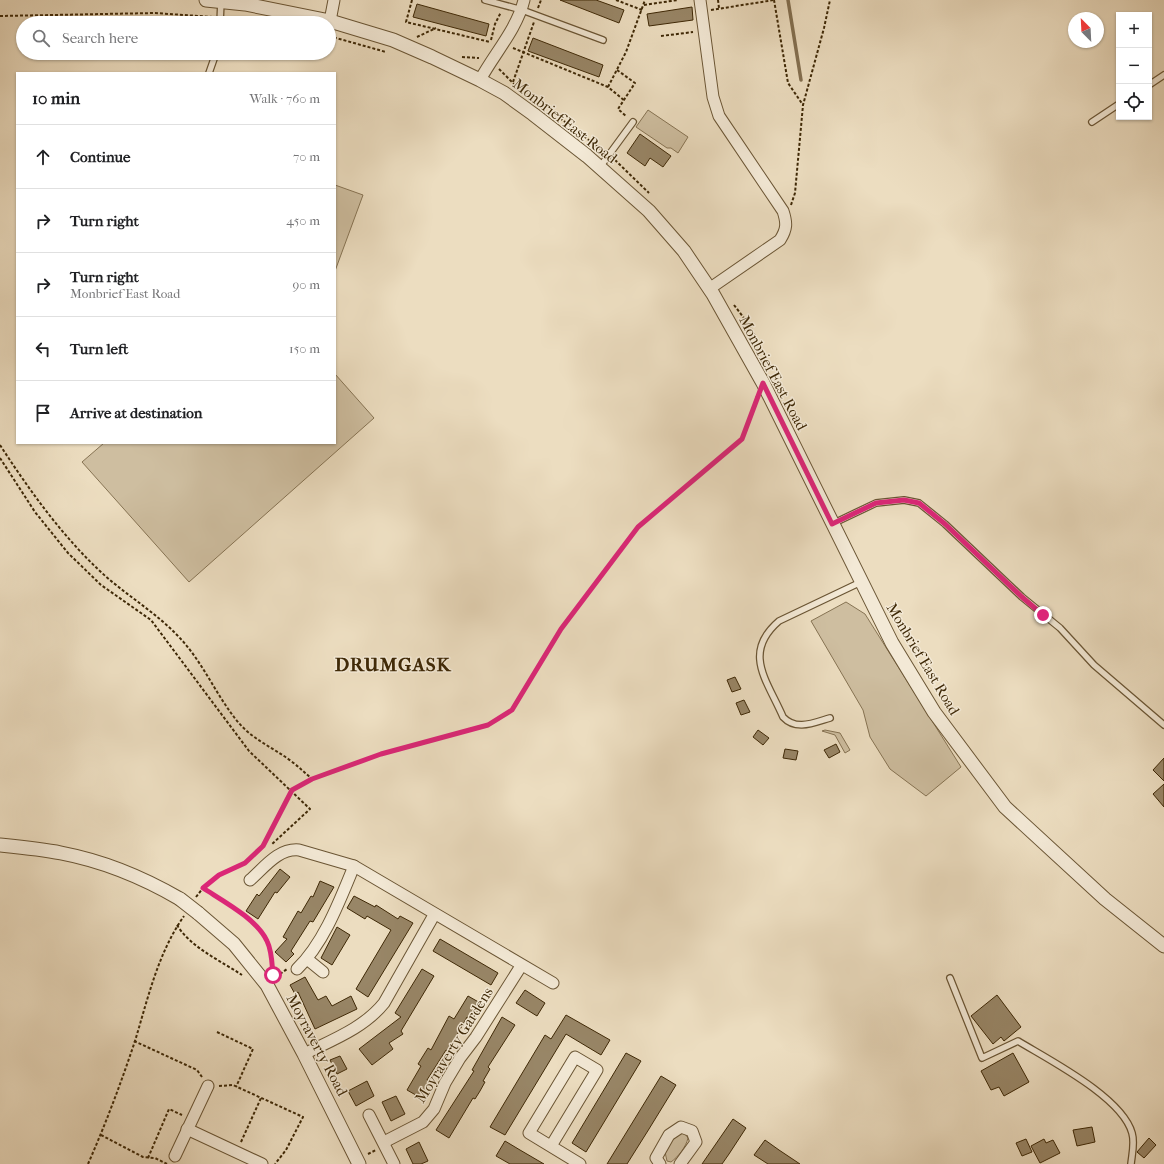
<!DOCTYPE html>
<html lang="en">
<head>
<meta charset="utf-8">
<style>
  body { margin:0; font-family:"IM FELL French Canon",serif; background:#f2f2f2; color:#202124 }
  .controls { position:absolute; right:12px; top:12px; display:grid; overflow:hidden; border-radius:0px; box-shadow:0 1px 3px #0004 }
  .controls button { width:36px; height:36px; display:grid; place-items:center; padding:0; border:0; border-bottom:1px solid #e0e0e0; background:#fff; color:#202124; font:20px sans-serif }
  .compass { position:absolute; left:1068px; top:12px; width:36px; height:36px; border-radius:50%; background:#fff; box-shadow:0 1px 3px #0004; rotate:336deg }
  .stop { position:absolute; width:12px; height:12px; margin:-9px; border:3px solid #db2777; border-radius:50%; background:#fff }
  .stop.end { background:#db2777; border-color:#fff; box-shadow:0 1px 4px #0008 }
  .list { margin:0; padding:0; list-style:none }
  h2 { display:flex; justify-content:space-between; align-items:center; height:52px; margin:0; padding:0 16px; font-size:17px }
  h2 small { font-size:13px; font-weight:400; color:#757577 }
  .list li { display:grid; grid-template-columns:26px 1fr auto; gap:12px; align-items:center; box-sizing:border-box; height:64px; padding:0 16px; border-top:1px solid #e0e0e0 }
  .list b { display:block; font-size:15px; white-space:nowrap }
  .list p { margin:0; font-size:13px; white-space:nowrap; color:#757577 }
  .list em { font-size:13px; font-style:normal; color:#757577 }
  .icon { flex:none; width:22px; height:22px; fill:none; stroke:currentColor; stroke-width:2; stroke-linecap:round; stroke-linejoin:round }
  .map { position:relative; flex:none; width:1164px; height:1164px; overflow:hidden }
  .search { position:absolute; background:#fff; box-shadow:0 1px 3px #0004; left:16px; top:16px; width:320px; height:44px; display:flex; align-items:center; gap:10px; box-sizing:border-box; padding:0 14px; border-radius:22px; color:#757577; font-size:15px }
  .panel { position:absolute; background:#fff; box-shadow:0 1px 3px #0004; left:16px; top:72px; width:320px; height:372px; border-radius:0px }
  .map>svg:first-child { display:block }
  .green { fill:#cebea0; stroke:#867353 }
  .lines { fill:none; stroke-linecap:round; stroke-linejoin:round }
  .stream { stroke:#836f50; stroke-width:3.5 }
  .building { fill:#988667; stroke:#3e2806 }
  .service-casing { stroke:#6a5534; stroke-width:8 }
  .minor-casing { stroke:#6a5534; stroke-width:13 }
  .tertiary-casing { stroke:#6a5534; stroke-width:15 }
  .path { stroke:#3e2806; stroke-width:2; stroke-dasharray:3 2; stroke-linecap:butt }
  .service { stroke:#f3e9d6; stroke-width:5.5 }
  .minor { stroke:#f3e9d6; stroke-width:11 }
  .tertiary { stroke:#f3e9d6; stroke-width:13 }
  .tertiary-bridge-casing { stroke:#6a5534; stroke-width:15; stroke-linecap:butt }
  .tertiary-bridge { stroke:#f3e9d6; stroke-width:13 }
  .route { stroke:#db2777; stroke-width:5 }
  .labels { text-anchor:middle; dominant-baseline:central; stroke-width:3; stroke-linejoin:round; paint-order:stroke }
  .street-label { font-size:15px; fill:#3e2806; stroke:#f3e9d6 }
  .district-label { font-size:19px; font-weight:bold; letter-spacing:1px; fill:#3e2806; stroke:#f3e9d6 }
</style>
</head>
<body>
<div class="map">
<svg width="1164" height="1164" viewBox="0 0 1164 1164">
  <rect width="100%" height="100%" fill="#ecddc0"/>
  <filter id="stains"><feTurbulence type="fractalNoise" baseFrequency=".005" numOctaves="4"/><feColorMatrix values="0 0 0 0 .2 0 0 0 0 .09 0 0 0 0 .02 0 0 0 .5 -.17"/></filter>
  <radialGradient id="worn" r=".72"><stop offset=".6" stop-color="#630" stop-opacity="0"/><stop offset="1" stop-color="#630" stop-opacity=".3"/></radialGradient>
  <g class="green">
    <path d="M648 110 688 137 678 153 671 148H667L636 127Z"/>
    <path d="M335 185 363 195 335 271Z"/>
    <path d="M335 374 374 418 189 582 82 462 104 443H335Z"/>
    <path d="M846 602 865 614 961 767 926 796 890 769 870 737 863 710 811 621Z"/>
    <path d="M825 730 840 733 850 750 845 753 835 735 822 731Z"/>
    <path d="M680 1132 685 1134 688 1138C686 1147 678 1157 671 1162L667 1161 665 1152 675 1136Z"/>
  </g>
  <g class="lines">
    <path class="stream" d="M788 0 801 80"/>
  </g>
  <g class="building">
    <path d="M560 0H596L624 10 619 23Z"/>
    <path d="M417 4 489 24 486 36 413 17Z"/>
    <path d="M692 7 693 20 649 26 647 14Z"/>
    <path d="M533 38 603 65 599 77 528 51Z"/>
    <path d="M640 134 671 156 663 167 650 158 645 166 627 153Z"/>
    <path d="M735 677 741 689 732 692 727 680Z"/>
    <path d="M744 700 750 712 741 715 736 703Z"/>
    <path d="M758 730 769 738 763 745 753 737Z"/>
    <path d="M836 744 840 752 829 758 824 750Z"/>
    <path d="M785 749 798 751 796 760 783 758Z"/>
    <path d="M1164 758V781L1153 770Z"/>
    <path d="M1164 784V807L1153 794Z"/>
    <path d="M280 869 290 877 277 893 275 892 258 919 246 911 257 894 259 896Z"/>
    <path d="M320 881 334 887 313 922 310 921 291 951 294 954 286 962 275 952 287 939 283 937 298 911 301 913 311 896 313 897Z"/>
    <path d="M354 896 375 907 376 905 398 919 400 916 413 923 368 997 356 989 391 930 367 916 365 919 347 908Z"/>
    <path d="M337 927 350 935 332 965 321 958Z"/>
    <path d="M440 939 498 973 491 985 433 951Z"/>
    <path d="M422 969 434 976 401 1031 403 1034 389 1043 393 1049 372 1065 359 1049 401 1017 395 1013Z"/>
    <path d="M305 977 318 1000 326 996 332 1006 351 996 357 1009 315 1029 298 992 295 994 290 985Z"/>
    <path d="M525 990 545 1003 537 1016 516 1003Z"/>
    <path d="M997 995 1021 1027 1004 1041 1001 1037 993 1044 971 1016Z"/>
    <path d="M468 996 482 1004 472 1020 467 1017 448 1051 446 1050 427 1080 430 1082 421 1098 407 1090 421 1066 418 1064 428 1048 431 1050 449 1016 454 1019Z"/>
    <path d="M566 1015 610 1040 601 1055 566 1034 505 1135 490 1127 545 1035 551 1039Z"/>
    <path d="M502 1017 515 1025 488 1067 490 1069 483 1081 485 1082 480 1091 475 1099 473 1098 449 1138 436 1130 474 1071 472 1070Z"/>
    <path d="M626 1053 641 1061 586 1152 572 1143Z"/>
    <path d="M1013 1053 1029 1082 1004 1096 999 1087 991 1090 981 1071Z"/>
    <path d="M340 1056 347 1069 337 1074 330 1060Z"/>
    <path d="M661 1076 676 1085 649 1129 627 1164H607Z"/>
    <path d="M367 1081 374 1096 356 1106 348 1091Z"/>
    <path d="M396 1096 405 1114 391 1121 382 1102Z"/>
    <path d="M733 1119 746 1128 729 1154 722 1164H702Z"/>
    <path d="M1092 1127 1095 1142 1077 1146 1073 1130Z"/>
    <path d="M1149 1138 1156 1145 1144 1158 1137 1152Z"/>
    <path d="M1026 1139 1032 1152 1022 1156 1016 1143Z"/>
    <path d="M1044 1139 1046 1143 1053 1140 1060 1153 1040 1163 1031 1146Z"/>
    <path d="M765 1140 779 1150 800 1164H768L754 1155Z"/>
    <path d="M505 1141 520 1150 544 1164H510L496 1156Z"/>
    <path d="M419 1142 428 1161 421 1164H413L406 1149Z"/>
  </g>
  <g class="lines">
    <defs>
      <g id="service">
        <path d="M485 0 522 10 603 40"/>
        <path d="M220 23 221 1"/>
        <path d="M209 73 216 53"/>
        <path d="M1149 85 1164 75"/>
        <path d="M1092 122 1119 104"/>
        <path d="M600 167 633 122"/>
        <path d="M832 524 876 503 904 500 919 503 945 524 1022 597 1060 628 1094 665 1164 725"/>
        <path d="M830 718C813 723 796 731 783 717 767 680 742 653 779 621L861 582"/>
        <path d="M950 978 982 1058 1018 1041C1049 1060 1122 1097 1132 1133 1135 1143 1132 1154 1131 1164"/>
      </g>
      <g id="minor">
        <path d="M700 0 713 97 719 116 783 211C787 223 787 229 780 240L709 289"/>
        <path d="M330 21 334 0"/>
        <path d="M480 80C494 54 517 29 524 0"/>
        <path d="M250 880C264 868 278 848 299 850L354 866 553 983"/>
        <path d="M307 959 323 972"/>
        <path d="M297 969C324 943 340 900 354 866"/>
        <path d="M304 1054C332 1040 364 1028 384 1003L434 915"/>
        <path d="M369 1115 394 1164"/>
        <path d="M187 1129 262 1164"/>
        <path d="M384 1142 423 1122 434 1109 445 1083 460 1058 476 1037 521 966"/>
        <path d="M551 1146 597 1070 575 1057 529 1133 580 1164"/>
        <path d="M175 1156 208 1086"/>
        <path d="M660 1164 656 1158 669 1135 681 1127 692 1131 696 1142 680 1164"/>
      </g>
      <g id="tertiary">
        <path d="M206 0 245 4 330 21 393 40 432 57 480 80 504 93 533 114 587 156 649 211 684 251 713 294 763 383 892 643 934 712 1005 807 1105 899 1164 946"/>
        <path d="M0 845C20 847 41 849 61 853 103 861 144 878 180 899"/>
        <path d="M198 913 234 944 267 985 304 1054 359 1164"/>
      </g>
    </defs>
    <use href="#service" class="service-casing"/>
    <use href="#minor" class="minor-casing"/>
    <use href="#tertiary" class="tertiary-casing"/>
    <g class="path">
      <path d="M412 0 406 22 490 42"/>
      <path d="M616 0 642 10"/>
      <path d="M718 0 719 8"/>
      <path d="M774 0 788 83 803 105"/>
      <path d="M644 5 678 0"/>
      <path d="M538 8 541 0"/>
      <path d="M711 10 774 0"/>
      <path d="M0 16 155 13 213 17"/>
      <path d="M229 19 257 23"/>
      <path d="M329 36 386 52"/>
      <path d="M661 36 693 32"/>
      <path d="M417 37 436 28"/>
      <path d="M491 40 495 24 501 12"/>
      <path d="M513 48 608 87 625 101"/>
      <path d="M462 57 479 58"/>
      <path d="M499 69 514 84"/>
      <path d="M617 70 635 83 618 109 626 116"/>
      <path d="M513 82 534 22"/>
      <path d="M608 87 626 52 645 0"/>
      <path d="M556 115 602 150"/>
      <path d="M615 160 649 193"/>
      <path d="M791 205 795 193 803 105 824 28 830 0"/>
      <path d="M734 305 750 326 758 342 755 345"/>
      <path d="M0 445C30 491 62 536 102 573 126 595 155 612 177 635 201 659 214 691 234 717 250 739 271 746 291 761 299 767 305 773 312 779"/>
      <path d="M0 458 35 512 68 553 101 585 151 620 249 751 310 809 271 845"/>
      <path d="M203 888C224 902 256 917 267 941 271 950 272 962 273 972"/>
      <path d="M196 897 203 888 219 875 245 863 263 846 292 790 312 779 381 754 488 725 512 710 561 629 638 527 742 439 757 396"/>
      <path d="M177 925C190 947 221 961 242 975"/>
      <path d="M276 977 287 969"/>
      <path d="M217 1032 253 1049 236 1087"/>
      <path d="M134 1041 197 1070 202 1077"/>
      <path d="M219 1086 233 1085 303 1117 286 1150 275 1164"/>
      <path d="M101 1135 143 1157 155 1158 167 1164"/>
      <path d="M241 1142 261 1098"/>
      <path d="M368 1154 376 1150"/>
      <path d="M148 1158 169 1109 182 1115"/>
      <path d="M88 1164C106 1123 121 1083 135 1041 148 998 158 953 184 916"/>
    </g>
    <use href="#service" class="service"/>
    <use href="#minor" class="minor"/>
    <use href="#tertiary" class="tertiary"/>
    <defs>
      <path id="tertiary-bridge" d="M180 899 198 913"/>
    </defs>
    <use href="#tertiary-bridge" class="tertiary-bridge-casing"/>
    <use href="#tertiary-bridge" class="tertiary-bridge"/>
  </g>
  <g class="lines">
    <path class="route" d="M273 975C272 964 272 951 267 941 257 919 223 901 203 888L219 875 245 863 263 846 292 790 312 779 381 754 488 725 512 710 561 629 638 527 742 439 763 383 832 524 876 503 904 500 919 503 945 524 1022 597 1043 615"/>
  </g>
  <g class="labels">
    <g class="street-label">
      <text transform="translate(565 121) rotate(38)">Monbrief East Road</text>
      <text transform="translate(773 373) rotate(62)">Monbrief East Road</text>
      <text transform="translate(923 659) rotate(59)">Monbrief East Road</text>
      <text transform="translate(317 1045) rotate(62)">Moyraverty Road</text>
      <text transform="translate(454 1045) rotate(-58)">Moyraverty Gardens</text>
    </g>
    <g class="district-label">
      <text x="393" y="665">DRUMGASK</text>
    </g>
  </g>
  <rect width="100%" height="100%" filter="url(#stains)"/>
  <rect width="100%" height="100%" fill="url(#worn)"/>
</svg>
<div class="controls">
<button>+</button>
<button>−</button>
<button><svg class="icon" aria-label="locate" viewBox="0 0 24 24"><circle cx="12" cy="12" r="6"/><path d="M12 2v4M12 18v4M2 12h4M18 12h4"/></svg></button>
</div>
<svg class="compass" viewBox="-18 -18 36 36"><path d="M0-13l5 13h-10z" fill="#e53935"/><path d="M0 13l5-13h-10z" fill="#757577"/></svg>
<div class="stop" style="left:273px;top:975px"></div>
<div class="stop end" style="left:1043px;top:615px"></div>
<div class="search"><svg class="icon" aria-label="search" viewBox="0 0 24 24"><circle cx="10" cy="10" r="6"/><path d="M15 15l6 6"/></svg>Search here</div>
<section class="panel">
<h2>10 min<small>Walk · 760 m</small></h2>
<ul class="list">
<li><svg class="icon" aria-label="ahead" viewBox="0 0 24 24"><path d="M12 20V5M6 11l6-6 6 6"/></svg><div><b>Continue</b></div><em>70 m</em></li>
<li><svg class="icon" aria-label="right" viewBox="0 0 24 24"><path d="M7 20v-9h11M14 6l5 5-5 5"/></svg><div><b>Turn right</b></div><em>450 m</em></li>
<li><svg class="icon" aria-label="right" viewBox="0 0 24 24"><path d="M7 20v-9h11M14 6l5 5-5 5"/></svg><div><b>Turn right</b><p>Monbrief East Road</p></div><em>90 m</em></li>
<li><svg class="icon" aria-label="left" viewBox="0 0 24 24"><path d="M17 20v-9H6M10 6l-5 5 5 5"/></svg><div><b>Turn left</b></div><em>150 m</em></li>
<li><svg class="icon" aria-label="arrive" viewBox="0 0 24 24"><path d="M6 21V4h12l-3 4 3 4H6"/></svg><div><b>Arrive at destination</b></div></li>
</ul>
</section>
</div>
</body>
</html>
